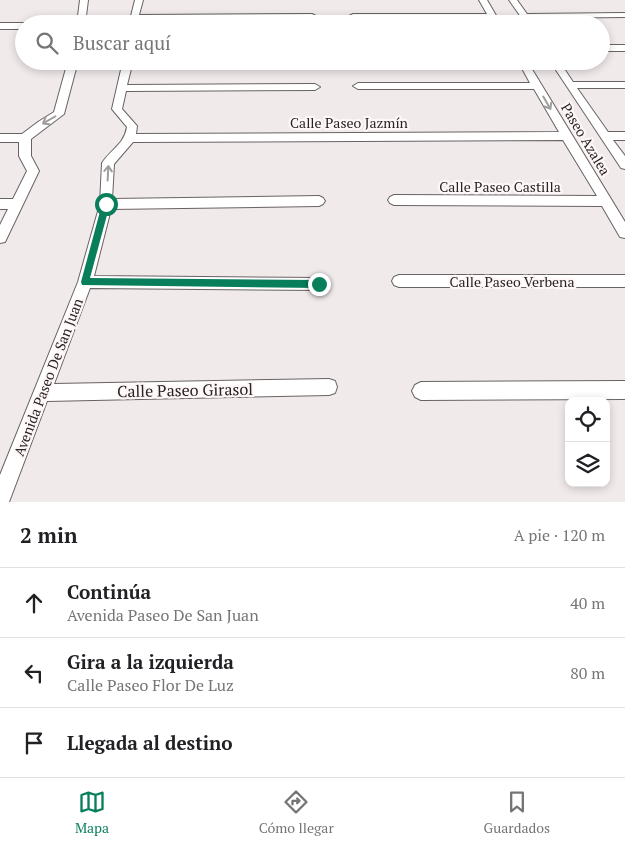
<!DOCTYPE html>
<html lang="es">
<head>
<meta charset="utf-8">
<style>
  body { margin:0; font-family:"PT Serif",serif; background:#f6f6f6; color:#202124 }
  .controls { position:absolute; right:15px; bottom:15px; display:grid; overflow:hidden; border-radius:10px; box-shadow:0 2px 8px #0003 }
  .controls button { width:45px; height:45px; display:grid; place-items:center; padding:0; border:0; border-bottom:1px solid #e0e0e0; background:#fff; color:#202124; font:25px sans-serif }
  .stop { position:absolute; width:15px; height:15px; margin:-11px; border:4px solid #087e5b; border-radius:50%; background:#fff }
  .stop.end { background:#087e5b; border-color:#fff; box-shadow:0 1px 5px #0008 }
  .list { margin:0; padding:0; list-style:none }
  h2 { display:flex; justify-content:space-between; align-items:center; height:65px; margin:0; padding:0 20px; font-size:21px }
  h2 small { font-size:16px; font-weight:400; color:#757577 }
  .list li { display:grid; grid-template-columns:32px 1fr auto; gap:15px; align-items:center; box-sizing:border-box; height:70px; padding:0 20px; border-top:1px solid #e0e0e0 }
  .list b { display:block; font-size:19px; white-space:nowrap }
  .list p { margin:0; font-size:16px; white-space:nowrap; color:#757577 }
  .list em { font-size:16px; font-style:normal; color:#757577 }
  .icon { flex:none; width:28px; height:28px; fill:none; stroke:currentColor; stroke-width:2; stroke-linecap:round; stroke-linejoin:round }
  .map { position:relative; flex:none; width:625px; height:502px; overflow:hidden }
  .search { position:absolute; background:#fff; box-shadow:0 2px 8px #0003; left:15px; right:15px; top:15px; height:55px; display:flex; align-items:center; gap:12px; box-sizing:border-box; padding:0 18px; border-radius:28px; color:#757577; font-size:19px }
  .sheet { height:275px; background:#fff }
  nav { display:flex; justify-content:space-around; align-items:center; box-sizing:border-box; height:70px; border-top:1px solid #e0e0e0; background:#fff; font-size:14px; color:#757577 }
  nav a { display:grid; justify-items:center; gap:2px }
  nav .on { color:#087e5b }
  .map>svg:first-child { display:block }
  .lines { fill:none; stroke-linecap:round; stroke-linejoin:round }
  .street-casing { stroke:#696263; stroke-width:2 }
  .street { fill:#fff; fill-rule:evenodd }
  .oneway { stroke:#9e9c9c }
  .route { fill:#087e5b }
  .labels { text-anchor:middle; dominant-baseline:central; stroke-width:4.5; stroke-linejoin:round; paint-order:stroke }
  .street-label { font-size:14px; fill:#272424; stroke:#fff7f7 }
  .near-street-label { font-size:16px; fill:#272424; stroke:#fff7f7 }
</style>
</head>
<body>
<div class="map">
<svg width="625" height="502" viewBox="0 0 625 502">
  <rect width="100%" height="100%" fill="#f1eaea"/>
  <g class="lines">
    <defs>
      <g id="street">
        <path d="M80 0H88L85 24H77Z"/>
        <path d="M135 0H143L139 15 312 14 316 16 312 18 138 20 137 24H129Z"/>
        <path d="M479 0H487L501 24H493L490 18H353L349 16 353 14H487Z"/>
        <path d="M509 0H517L527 14 623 13H625V17L531 18 534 24H526Z"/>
        <path d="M0 23H24L25 24 24 29H0Z"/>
        <rect x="601" y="45" width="24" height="6"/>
        <path d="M68 61H78L64 114 31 139V156L39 171 5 242 0 243V225L8 209H0V199H13L27 171 19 156V142H0V134H22L38 122 54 112Z"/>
        <path d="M123 61H133L127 85 315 84 320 87 315 90 126 91 122 109 137 126 136 134 559 132 534 89H358L353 86 358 83H530L518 61H527L625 222V238L620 237 602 206 394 205 390 203 388 200 390 197 394 195 597 196 563 140 133 142 114 164 112 199 319 196 323 198 325 201 323 204 319 206 111 209 94 276 319 278 324 280 326 284 324 288 319 290 90 288 54 384 329 379 335 381 337 387 335 393 329 395 47 401 9 502H0V475L78 282 100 204 102 163C111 149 124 145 127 127L112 109Z"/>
        <path d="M550 61H559L573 82H625V88H577L608 132H625V140H613L625 156V169L621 168Z"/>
        <path d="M399 275H625V287H399L394 285 392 281 394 277Z"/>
        <path d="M625 381V399L421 400 415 397 412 391 415 385 421 382Z"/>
      </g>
    </defs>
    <use href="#street" class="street-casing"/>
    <use href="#street" class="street"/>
  </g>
  <defs><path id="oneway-shaft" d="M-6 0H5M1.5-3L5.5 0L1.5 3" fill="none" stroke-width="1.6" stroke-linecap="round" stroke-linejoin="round" transform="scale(1.25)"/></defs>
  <g class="oneway">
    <use href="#oneway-shaft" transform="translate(547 103) rotate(60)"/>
    <use href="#oneway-shaft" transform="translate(49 120) rotate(150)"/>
    <use href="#oneway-shaft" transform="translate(108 173) rotate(-87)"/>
  </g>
  <path class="route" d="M106 201 110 204 90 278 319 280 324 284 319 288 82 285 81 282 102 204Z"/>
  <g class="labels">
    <g class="street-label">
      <text x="349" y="122">Calle Paseo Jazmín</text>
      <text transform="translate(586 139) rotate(59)">Paseo Azalea</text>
      <text x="500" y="186">Calle Paseo Castilla</text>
      <text x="512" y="281">Calle Paseo Verbena</text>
      <text transform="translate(48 377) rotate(-69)">Avenida Paseo De San Juan</text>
    </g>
    <g class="near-street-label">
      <text transform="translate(185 390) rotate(-1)">Calle Paseo Girasol</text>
    </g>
  </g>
</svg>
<div class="controls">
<button><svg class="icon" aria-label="locate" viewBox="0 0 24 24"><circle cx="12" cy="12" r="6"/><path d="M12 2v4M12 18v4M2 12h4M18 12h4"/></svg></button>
<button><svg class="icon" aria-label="layers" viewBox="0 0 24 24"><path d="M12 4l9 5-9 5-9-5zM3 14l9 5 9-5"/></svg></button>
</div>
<div class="stop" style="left:106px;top:204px"></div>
<div class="stop end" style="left:319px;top:284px"></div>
<div class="search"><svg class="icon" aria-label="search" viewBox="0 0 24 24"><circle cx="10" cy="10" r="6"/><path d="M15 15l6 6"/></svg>Buscar aquí</div>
</div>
<section class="sheet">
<h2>2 min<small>A pie · 120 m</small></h2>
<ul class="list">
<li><svg class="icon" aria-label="ahead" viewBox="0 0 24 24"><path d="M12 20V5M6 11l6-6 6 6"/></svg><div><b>Continúa</b><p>Avenida Paseo De San Juan</p></div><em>40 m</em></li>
<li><svg class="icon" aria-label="left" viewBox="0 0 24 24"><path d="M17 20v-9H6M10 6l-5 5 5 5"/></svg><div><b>Gira a la izquierda</b><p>Calle Paseo Flor De Luz</p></div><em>80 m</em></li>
<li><svg class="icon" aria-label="arrive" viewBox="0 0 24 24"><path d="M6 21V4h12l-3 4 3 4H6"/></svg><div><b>Llegada al destino</b></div></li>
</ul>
</section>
<nav>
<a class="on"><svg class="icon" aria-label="map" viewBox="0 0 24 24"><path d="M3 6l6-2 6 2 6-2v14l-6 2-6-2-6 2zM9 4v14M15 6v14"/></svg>Mapa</a>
<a><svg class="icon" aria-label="directions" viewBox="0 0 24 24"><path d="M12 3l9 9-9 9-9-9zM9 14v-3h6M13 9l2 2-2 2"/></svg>Cómo llegar</a>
<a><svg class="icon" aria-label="saved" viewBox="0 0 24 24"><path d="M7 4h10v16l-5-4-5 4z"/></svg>Guardados</a>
</nav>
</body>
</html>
